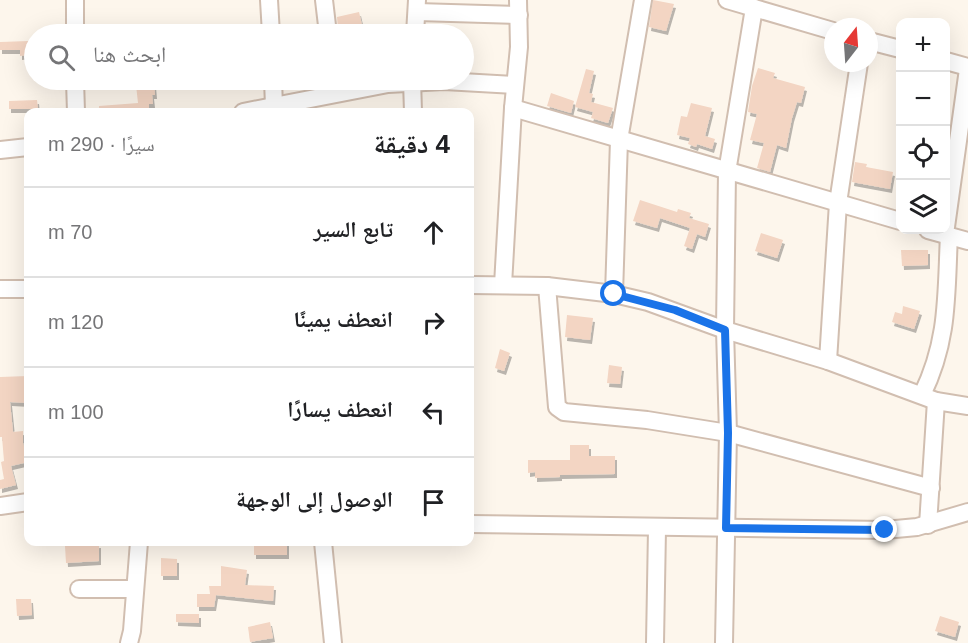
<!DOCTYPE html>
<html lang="ar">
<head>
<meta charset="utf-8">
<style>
  body { margin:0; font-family:Helvetica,"Noto Naskh Arabic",sans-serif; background:#f6f6f6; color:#202124; direction:rtl }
  .controls { position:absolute; right:18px; top:18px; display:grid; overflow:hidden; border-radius:12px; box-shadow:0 6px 24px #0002 }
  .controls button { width:54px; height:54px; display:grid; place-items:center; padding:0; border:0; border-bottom:2px solid #e0e0e0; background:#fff; color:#202124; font:30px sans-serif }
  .compass { position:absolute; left:824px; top:18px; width:54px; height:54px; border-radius:50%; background:#fff; box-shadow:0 6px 24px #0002; rotate:17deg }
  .stop { position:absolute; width:18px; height:18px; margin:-14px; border:4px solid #1a73e8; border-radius:50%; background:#fff }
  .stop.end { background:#1a73e8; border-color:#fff; box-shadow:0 2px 6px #0008 }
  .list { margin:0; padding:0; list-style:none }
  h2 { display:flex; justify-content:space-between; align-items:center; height:78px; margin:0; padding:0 24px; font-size:26px }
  h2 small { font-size:20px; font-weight:400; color:#757577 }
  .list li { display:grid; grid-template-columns:39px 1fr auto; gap:18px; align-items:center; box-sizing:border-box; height:90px; padding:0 24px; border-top:2px solid #e0e0e0 }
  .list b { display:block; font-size:22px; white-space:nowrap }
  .list em { font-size:20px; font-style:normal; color:#757577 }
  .icon { flex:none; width:33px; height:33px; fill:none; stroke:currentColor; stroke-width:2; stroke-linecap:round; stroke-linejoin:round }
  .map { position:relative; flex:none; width:968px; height:643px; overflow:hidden; direction:ltr }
  .search { position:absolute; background:#fff; box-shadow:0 6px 24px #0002; left:24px; top:24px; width:450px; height:66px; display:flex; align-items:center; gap:15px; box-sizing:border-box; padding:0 21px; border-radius:33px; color:#757577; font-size:22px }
  .panel { position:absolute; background:#fff; box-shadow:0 6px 24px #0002; left:24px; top:108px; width:450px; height:438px; border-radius:12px; direction:rtl }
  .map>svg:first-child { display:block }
  .building { fill:#f3d5c3; filter:url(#shadow) }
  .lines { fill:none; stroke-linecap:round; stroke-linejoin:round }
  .minor-casing { stroke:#d1beb0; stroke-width:20 }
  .minor { stroke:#fff; stroke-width:16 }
  .route { stroke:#1a73e8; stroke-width:8 }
</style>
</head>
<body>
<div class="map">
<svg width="968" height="643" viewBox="0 0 968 643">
  <defs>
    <filter id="shadow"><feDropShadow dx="2" dy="4" stdDeviation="0" flood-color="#0004"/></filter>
  </defs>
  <rect width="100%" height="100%" fill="#fdf6ec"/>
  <g class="building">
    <path d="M653 0 674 4 666 31 649 27Z"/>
    <path d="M359 12 362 25 338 28 337 17Z"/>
    <path d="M29 41V55L20 56V50H0V42Z"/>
    <path d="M758 68 775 73 773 78 805 87 801 103 797 102 792 118 786 148 777 145 770 172 757 168 764 143 750 140 757 114 748 112 752 86Z"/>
    <path d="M586 69 594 71 589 93 593 94 591 102 613 108 608 123 591 118 593 112 575 107Z"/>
    <path d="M154 83 155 95H152L153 104H149V109L99 112V106L138 103 136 85Z"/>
    <path d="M551 93 574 101 571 113 547 106Z"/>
    <path d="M37 100 38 109H9V101Z"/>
    <path d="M691 103 712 108 705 136 715 139 712 149 697 144 696 147 688 144 690 138 677 135 681 116 687 117Z"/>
    <path d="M855 162 867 164 866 167 893 172 890 189 852 182Z"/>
    <path d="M640 200 677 212 678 209 691 213 689 218 709 224 705 237 697 234 692 249 684 246 690 228 660 218 657 228 633 221Z"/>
    <path d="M761 233 783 240 777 258 755 251Z"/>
    <path d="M901 250H928V265L902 266Z"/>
    <path d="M903 306 920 311 914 329 892 322 895 312 902 314Z"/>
    <path d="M567 315 593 318 590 340 565 337Z"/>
    <path d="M500 349 510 353 504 371 495 368Z"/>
    <path d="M609 365 622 367 620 384 607 383Z"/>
    <path d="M28 376V403L10 402 13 432 23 431V443L28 462 11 466 16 485 0 489V480L4 479 1 462 4 461 2 437H0V377Z"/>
    <path d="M570 445H589V456H615V474L560 475V477L535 478V472L528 473V460H570Z"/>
    <rect x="254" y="542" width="33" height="13"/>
    <path d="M99 544V561L66 563 65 546Z"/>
    <path d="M161 558 177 559V576H161Z"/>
    <path d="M221 566 247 570 245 585 274 586 273 601 216 595 214 607H197V594H210L209 586H221Z"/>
    <path d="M16 599H31L32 615 17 616Z"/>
    <path d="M176 614H199V623L176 622Z"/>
    <path d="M940 616 959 622 955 637 935 631Z"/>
    <path d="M270 622 273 638 250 642 248 627Z"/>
  </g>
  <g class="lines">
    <defs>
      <g id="minor">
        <path d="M75 0V34"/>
        <path d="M269 0 271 34"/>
        <path d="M324 0 328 34"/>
        <path d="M727 0 833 31"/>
        <path d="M417 12 519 15"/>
        <path d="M415 34 417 0"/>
        <path d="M869 41 900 49"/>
        <path d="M946 61 968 67"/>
        <path d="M75 80 76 112"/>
        <path d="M273 80 274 106"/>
        <path d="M412 80 413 112"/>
        <path d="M513 108 900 221"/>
        <path d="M243 112 388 84 444 81 515 85"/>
        <path d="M0 150 28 147"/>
        <path d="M946 227 968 69"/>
        <path d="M928 230 968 241"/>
        <path d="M470 285 547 286 614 294 648 302 725 330 828 361 936 401 968 406"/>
        <path d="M503 285 513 108 519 47 518 0"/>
        <path d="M547 286 557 407 564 412 647 420 728 433 931 488"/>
        <path d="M0 289H28"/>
        <path d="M614 294 619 140 643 0"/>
        <path d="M828 361 838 203 859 63"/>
        <path d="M922 395C949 340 946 295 949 235"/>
        <path d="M0 506 28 502"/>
        <path d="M470 524 885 530 917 527 968 512"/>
        <path d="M928 525 936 401"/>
        <path d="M323 542 333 643"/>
        <path d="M79 589H135"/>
        <path d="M129 643 132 631 139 542"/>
        <path d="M655 643 657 529"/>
        <path d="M724 643 728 433 725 330 727 172 754 8"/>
      </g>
    </defs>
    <use href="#minor" class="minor-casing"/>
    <use href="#minor" class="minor"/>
  </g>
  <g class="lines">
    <path class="route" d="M614 294 675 310 725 330 728 433 726 528 885 530"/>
  </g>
</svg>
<div class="controls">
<button>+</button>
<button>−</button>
<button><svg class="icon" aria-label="locate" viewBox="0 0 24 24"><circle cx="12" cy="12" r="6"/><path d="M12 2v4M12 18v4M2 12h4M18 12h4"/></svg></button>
<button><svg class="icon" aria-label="layers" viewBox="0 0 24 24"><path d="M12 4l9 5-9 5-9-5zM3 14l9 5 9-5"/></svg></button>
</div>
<svg class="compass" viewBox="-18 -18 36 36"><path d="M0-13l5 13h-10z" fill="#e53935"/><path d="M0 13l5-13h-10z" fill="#757577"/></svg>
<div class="stop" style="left:614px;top:294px"></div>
<div class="stop end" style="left:885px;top:530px"></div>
<div class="search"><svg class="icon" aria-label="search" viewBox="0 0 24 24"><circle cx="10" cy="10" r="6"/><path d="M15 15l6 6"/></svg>ابحث هنا</div>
<section class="panel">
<h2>4 دقيقة<small>سيرًا · 290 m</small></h2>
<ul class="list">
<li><svg class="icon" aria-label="ahead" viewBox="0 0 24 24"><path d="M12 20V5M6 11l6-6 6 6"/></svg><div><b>تابع السير</b></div><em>70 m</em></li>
<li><svg class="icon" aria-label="right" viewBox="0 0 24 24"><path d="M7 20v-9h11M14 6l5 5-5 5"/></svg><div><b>انعطف يمينًا</b></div><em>120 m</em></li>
<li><svg class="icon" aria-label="left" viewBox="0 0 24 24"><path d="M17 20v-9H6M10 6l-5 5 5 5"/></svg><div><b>انعطف يسارًا</b></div><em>100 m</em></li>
<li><svg class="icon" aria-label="arrive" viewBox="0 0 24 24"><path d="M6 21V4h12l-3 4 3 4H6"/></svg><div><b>الوصول إلى الوجهة</b></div></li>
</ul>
</section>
</div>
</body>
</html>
